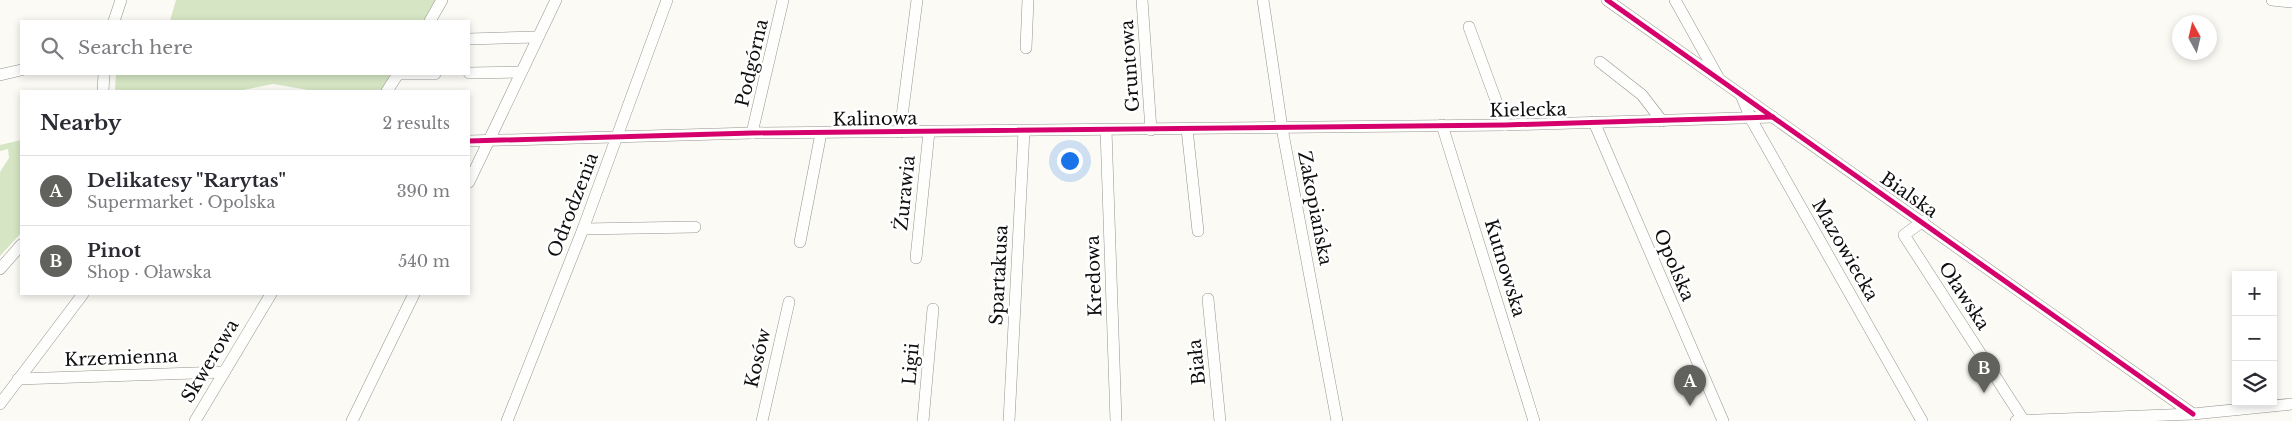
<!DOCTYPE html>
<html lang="en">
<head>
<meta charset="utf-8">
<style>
  body { margin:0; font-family:"Libre Baskerville",serif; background:#f7f7f7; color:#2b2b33 }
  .controls { position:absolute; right:15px; bottom:15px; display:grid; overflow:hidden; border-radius:0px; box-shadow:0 2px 8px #0003 }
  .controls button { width:45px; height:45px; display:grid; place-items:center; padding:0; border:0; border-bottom:1px solid #e1e1e2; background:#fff; color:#2b2b33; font:25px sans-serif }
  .compass { position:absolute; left:2172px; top:15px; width:45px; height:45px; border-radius:50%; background:#fff; box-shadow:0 2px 8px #0003; rotate:352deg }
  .you { position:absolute; left:1069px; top:160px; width:18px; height:18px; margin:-12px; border:4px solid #fff; border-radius:50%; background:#1a73e8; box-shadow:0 0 0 8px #1a73e833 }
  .badge { display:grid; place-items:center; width:32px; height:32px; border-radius:50%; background:#61615e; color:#fff; font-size:16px; font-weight:700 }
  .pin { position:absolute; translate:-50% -41px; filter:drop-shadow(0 1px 2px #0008) }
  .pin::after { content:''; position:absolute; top:26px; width:18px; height:15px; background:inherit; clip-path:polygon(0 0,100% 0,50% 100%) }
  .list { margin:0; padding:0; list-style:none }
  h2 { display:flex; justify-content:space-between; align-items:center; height:65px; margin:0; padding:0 20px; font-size:21px }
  h2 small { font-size:16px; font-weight:400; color:#7c7c81 }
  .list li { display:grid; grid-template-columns:32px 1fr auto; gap:15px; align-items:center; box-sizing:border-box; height:70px; padding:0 20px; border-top:1px solid #e1e1e2 }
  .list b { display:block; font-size:19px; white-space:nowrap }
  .list p { margin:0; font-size:16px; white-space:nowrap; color:#7c7c81 }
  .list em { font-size:16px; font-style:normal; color:#7c7c81 }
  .icon { flex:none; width:28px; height:28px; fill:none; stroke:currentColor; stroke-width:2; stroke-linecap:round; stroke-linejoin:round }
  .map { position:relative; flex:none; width:2292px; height:421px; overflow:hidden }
  .search { position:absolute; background:#fff; box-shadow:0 2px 8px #0003; left:20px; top:20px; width:450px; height:55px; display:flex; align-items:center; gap:12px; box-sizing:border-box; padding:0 18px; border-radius:0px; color:#7c7c81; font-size:19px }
  .panel { position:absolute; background:#fff; box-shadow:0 2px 8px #0003; left:20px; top:90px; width:450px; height:205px; border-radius:0px }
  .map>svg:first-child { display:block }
  .forest { fill:#d6e6c4 }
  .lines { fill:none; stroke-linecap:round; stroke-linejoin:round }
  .minor-casing { stroke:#959492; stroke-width:12 }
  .minor { stroke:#fefefd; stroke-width:11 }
  .cycleway-casing { stroke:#fff; stroke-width:8 }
  .cycleway { stroke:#d6006c; stroke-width:5 }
  .labels { text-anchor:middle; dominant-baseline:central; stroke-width:5; stroke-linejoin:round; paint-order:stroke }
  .street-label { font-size:18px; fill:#0e0e0e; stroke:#fff }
</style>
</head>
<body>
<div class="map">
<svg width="2292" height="421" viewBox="0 0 2292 421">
  <rect width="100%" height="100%" fill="#fbfaf4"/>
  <g class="forest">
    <path d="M176 0H439L426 21H170Z"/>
    <path d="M116 74H395L385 91H314L273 84 238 91H115Z"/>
    <path d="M21 140V233L0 256V172L9 158 8 149 0 151V145Z"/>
  </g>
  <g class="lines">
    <defs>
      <g id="minor">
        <path d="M1142 0 1151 130"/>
        <path d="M1263 0 1282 128 1337 421"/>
        <path d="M1607 0 2193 414"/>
        <path d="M1675 0 1718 77"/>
        <path d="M2272 0 2292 2"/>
        <path d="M114 21 121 0"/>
        <path d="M430 21 442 0"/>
        <path d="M1469 27 1505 125"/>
        <path d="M469 39 538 37"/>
        <path d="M1026 48 1028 0"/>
        <path d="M1600 62 1642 95 1662 121"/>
        <path d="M469 73 521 72"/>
        <path d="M397 74H435"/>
        <path d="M0 75 21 70"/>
        <path d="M103 91 104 74"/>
        <path d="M387 91 398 74"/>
        <path d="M1741 95 1751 119 1922 421"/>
        <path d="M1594 122 1723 421"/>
        <path d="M1442 125 1534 421"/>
        <path d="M1187 129 1198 231"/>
        <path d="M1106 130 1116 421"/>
        <path d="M900 132 917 0"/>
        <path d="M752 133 783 0"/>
        <path d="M469 141 752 133 1505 125 1773 117"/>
        <path d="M469 182 556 0"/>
        <path d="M1923 221 1904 235 2024 421"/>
        <path d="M583 229 695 227"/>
        <path d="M800 242 821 133"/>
        <path d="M916 258 929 132"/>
        <path d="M0 269 21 245"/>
        <path d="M1208 299 1220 421"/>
        <path d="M18 379 224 372"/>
        <path d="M0 404 83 294"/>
        <path d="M195 421 271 294"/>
        <path d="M352 421 414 294"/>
        <path d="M507 421 583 229 667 0"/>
        <path d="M762 421 789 302"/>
        <path d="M923 421 933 309"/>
        <path d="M1009 421 1024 131"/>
        <path d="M2016 421 2193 414 2292 404"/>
      </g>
    </defs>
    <use href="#minor" class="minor-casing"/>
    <use href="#minor" class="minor"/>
    <defs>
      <g id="cycleway">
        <path d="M1607 0 2193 414"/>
        <path d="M469 141 752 133 1505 125 1773 117"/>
      </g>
    </defs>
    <use href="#cycleway" class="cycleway-casing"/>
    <use href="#cycleway" class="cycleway"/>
  </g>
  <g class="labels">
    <g class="street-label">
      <text transform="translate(752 63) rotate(-77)">Podgórna</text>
      <text transform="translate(1130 66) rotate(-94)">Gruntowa</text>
      <text transform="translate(1528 110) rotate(-1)">Kielecka</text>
      <text transform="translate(875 119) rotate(-1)">Kalinowa</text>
      <text transform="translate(905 193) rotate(-84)">Żurawia</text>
      <text transform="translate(1909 195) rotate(35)">Bialska</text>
      <text transform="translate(573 205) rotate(-69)">Odrodzenia</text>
      <text transform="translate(1315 208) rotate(79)">Zakopiańska</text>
      <text transform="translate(1845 250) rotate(60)">Mazowiecka</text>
      <text transform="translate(1674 265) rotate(67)">Opolska</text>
      <text transform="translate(1505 268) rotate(73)">Kutnowska</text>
      <text transform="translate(999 275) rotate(-87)">Spartakusa</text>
      <text transform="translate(1094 276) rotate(-92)">Kredowa</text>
      <text transform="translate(1964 296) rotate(57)">Oławska</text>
      <text transform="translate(121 358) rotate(-2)">Krzemienna</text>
      <text transform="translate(758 358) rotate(-77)">Kosów</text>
      <text transform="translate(210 361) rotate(-59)">Skwerowa</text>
      <text transform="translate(1197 362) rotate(-96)">Biała</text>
      <text transform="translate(911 364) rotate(-85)">Ligii</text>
    </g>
  </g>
</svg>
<div class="controls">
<button>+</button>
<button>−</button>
<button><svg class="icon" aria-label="layers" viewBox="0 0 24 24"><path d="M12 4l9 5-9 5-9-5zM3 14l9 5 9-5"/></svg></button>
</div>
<svg class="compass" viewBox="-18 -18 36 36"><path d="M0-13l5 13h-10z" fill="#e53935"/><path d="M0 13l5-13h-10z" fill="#7c7c81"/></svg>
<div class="you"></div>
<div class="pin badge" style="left:1690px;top:406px">A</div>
<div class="pin badge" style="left:1984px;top:393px">B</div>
<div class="search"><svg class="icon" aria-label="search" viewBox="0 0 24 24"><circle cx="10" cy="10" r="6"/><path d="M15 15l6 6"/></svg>Search here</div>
<section class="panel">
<h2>Nearby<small>2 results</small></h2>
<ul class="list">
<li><span class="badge">A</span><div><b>Delikatesy &quot;Rarytas&quot;</b><p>Supermarket · Opolska</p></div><em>390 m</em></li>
<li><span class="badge">B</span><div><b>Pinot</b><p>Shop · Oławska</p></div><em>540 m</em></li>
</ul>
</section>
</div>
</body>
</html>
